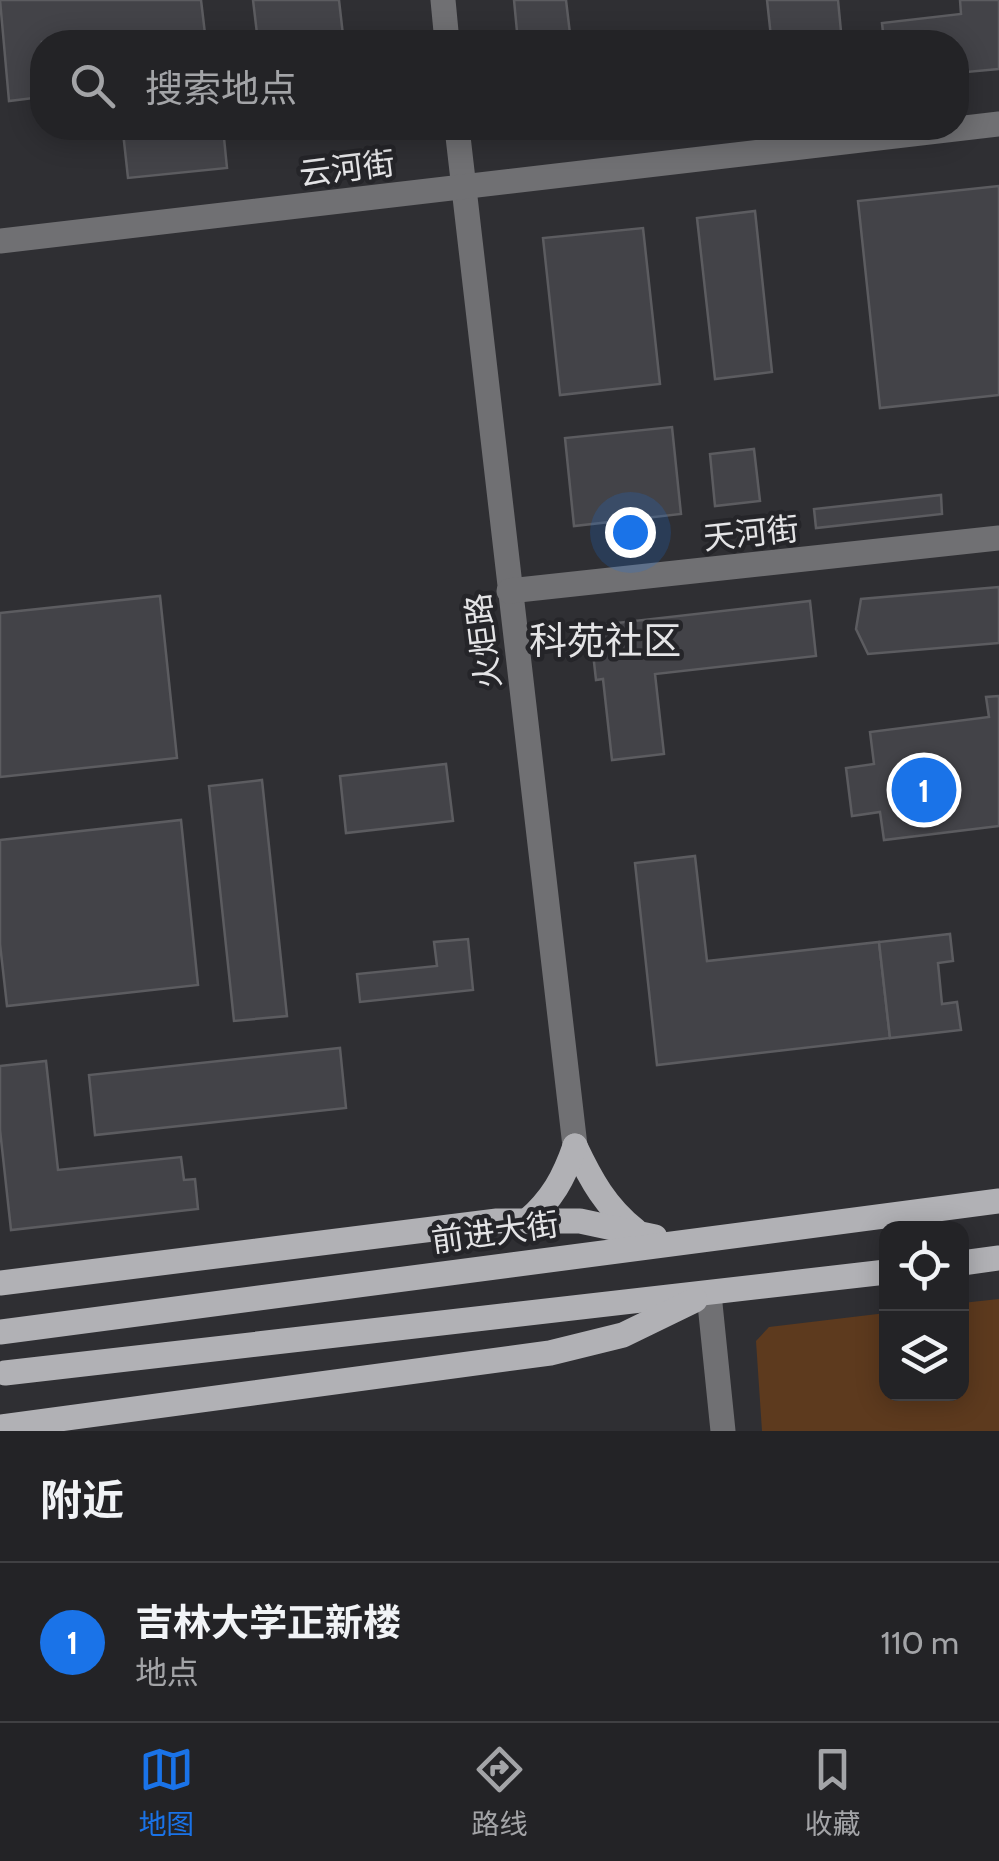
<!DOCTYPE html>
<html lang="zh">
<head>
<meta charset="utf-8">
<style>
  body { margin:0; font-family:Cabin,"Noto Sans SC",sans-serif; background:#2b2b2e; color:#f1f3f6 }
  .controls { position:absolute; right:30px; bottom:30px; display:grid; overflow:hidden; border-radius:20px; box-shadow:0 5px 25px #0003 }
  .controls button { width:90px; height:90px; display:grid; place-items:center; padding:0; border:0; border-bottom:2px solid #404043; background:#232326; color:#f1f3f6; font:50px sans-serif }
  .you { position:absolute; left:630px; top:532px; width:35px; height:35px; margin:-25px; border:8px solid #fff; border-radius:50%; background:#1a73e8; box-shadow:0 0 0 15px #1a73e833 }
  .badge { display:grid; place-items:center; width:65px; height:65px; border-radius:50%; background:#1a73e8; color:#fff; font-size:32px; font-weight:700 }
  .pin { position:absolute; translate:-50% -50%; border:5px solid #fff; box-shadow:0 2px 10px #0006 }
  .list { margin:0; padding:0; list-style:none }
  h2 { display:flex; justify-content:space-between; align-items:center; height:130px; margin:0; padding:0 40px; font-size:42px }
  h2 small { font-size:32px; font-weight:400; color:#a3a4a7 }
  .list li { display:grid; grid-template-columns:65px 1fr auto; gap:30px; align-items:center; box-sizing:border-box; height:160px; padding:0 40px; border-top:2px solid #404043 }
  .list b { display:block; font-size:38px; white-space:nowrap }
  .list p { margin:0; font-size:32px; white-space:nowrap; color:#a3a4a7 }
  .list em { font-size:32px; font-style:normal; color:#a3a4a7 }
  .icon { flex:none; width:55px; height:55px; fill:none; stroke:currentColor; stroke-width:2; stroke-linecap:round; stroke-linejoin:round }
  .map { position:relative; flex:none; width:999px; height:1431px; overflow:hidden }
  .search { position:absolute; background:#232326; box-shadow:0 5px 25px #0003; left:30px; right:30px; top:30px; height:110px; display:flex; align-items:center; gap:25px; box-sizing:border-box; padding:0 35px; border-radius:40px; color:#a3a4a7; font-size:38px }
  .sheet { height:290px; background:#232326 }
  nav { display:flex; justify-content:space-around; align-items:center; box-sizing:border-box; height:140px; border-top:2px solid #404043; background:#232326; font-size:28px; color:#a3a4a7 }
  nav a { display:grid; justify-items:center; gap:5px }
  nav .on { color:#1a73e8 }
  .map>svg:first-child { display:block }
  .green { fill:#5d3a1e }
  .building { fill:#434348; stroke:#5c5c60; stroke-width:2.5 }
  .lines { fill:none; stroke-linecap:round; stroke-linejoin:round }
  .minor { stroke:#707073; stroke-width:25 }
  .major { stroke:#b1b1b5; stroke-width:25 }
  .labels { text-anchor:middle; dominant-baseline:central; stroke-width:9; stroke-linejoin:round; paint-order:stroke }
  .street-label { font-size:32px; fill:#e4e4e6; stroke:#252529 }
  .quarter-label { font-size:38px; fill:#e4e4e6; stroke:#252529 }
</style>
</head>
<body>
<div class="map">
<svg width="999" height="1431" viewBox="0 0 999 1431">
  <rect width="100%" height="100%" fill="#2f2f33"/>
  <path class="green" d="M999 1299V1431H762L756 1341 769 1327 886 1313V1394H962V1303Z"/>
  <g class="building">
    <path d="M0 0H201L206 42H42V97L9 101Z"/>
    <path d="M253 0H339L343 35 258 42Z"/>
    <path d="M514 0H566L571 42H518Z"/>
    <path d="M767 0H838L842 42H722L771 37Z"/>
    <path d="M960 0H999V69L956 73V42H884L882 23 961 14Z"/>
    <path d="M162 128H223L227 168 128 178 123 132Z"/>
    <path d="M999 186V395L880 408 858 201Z"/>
    <path d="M755 211 772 372 715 379 697 218Z"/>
    <path d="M643 228 660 384 560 395 543 238Z"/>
    <path d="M672 427 681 514 574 526 565 438Z"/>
    <path d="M754 449 760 501 715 506 710 454Z"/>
    <path d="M941 495 942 514 816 528 814 509Z"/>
    <path d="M999 587V643L868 654 856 629 861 599Z"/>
    <path d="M160 596 177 758 0 777V613Z"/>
    <path d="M810 601 816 656 655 674 664 754 612 760 603 679 596 680 590 626Z"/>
    <path d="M999 696V826L884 840 880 812 852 816 846 768 874 764 870 732 989 717 986 697Z"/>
    <path d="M446 764 453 821 346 833 340 776Z"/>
    <path d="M262 780 287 1016 234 1021 209 786Z"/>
    <path d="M181 820 198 985 7 1006 0 944V840Z"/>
    <path d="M695 856 707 961 879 942 890 1038 657 1065 635 863Z"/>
    <path d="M950 934 953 961 938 963 942 1004 957 1002 961 1030 890 1038 879 942Z"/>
    <path d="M468 939 473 990 360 1002 357 974 437 966 434 942Z"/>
    <path d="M340 1048 346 1108 95 1135 89 1075Z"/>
    <path d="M46 1061 58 1170 181 1157 184 1180 195 1179 198 1209 11 1230 0 1130V1066Z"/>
  </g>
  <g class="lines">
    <g class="minor">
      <path d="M443 0 447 42"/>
      <path d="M457 128 575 1146"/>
      <path d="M0 241 999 124"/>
      <path d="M509 591 999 538"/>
      <path d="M709 1294 723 1431"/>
    </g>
    <g class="major">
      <path d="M575 1146C591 1180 606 1207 635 1230"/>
      <path d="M527 1221C552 1199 564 1178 575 1146"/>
      <path d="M962 1263 999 1258"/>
      <path d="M0 1283 497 1221H580L655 1237"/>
      <path d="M0 1332 999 1201"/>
      <path d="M5 1373 886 1272"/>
      <path d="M0 1427 550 1353 623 1335 695 1300"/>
    </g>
  </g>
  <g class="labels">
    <g class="street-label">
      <text transform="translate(347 168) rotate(-7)">云河街</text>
      <text transform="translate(751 533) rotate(-6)">天河街</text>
      <text transform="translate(483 641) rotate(-97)">火炬路</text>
      <text transform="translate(495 1232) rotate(-8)">前进大街</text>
    </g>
    <g class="quarter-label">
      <text x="605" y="640">科苑社区</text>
    </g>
  </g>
</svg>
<div class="controls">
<button><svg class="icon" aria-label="locate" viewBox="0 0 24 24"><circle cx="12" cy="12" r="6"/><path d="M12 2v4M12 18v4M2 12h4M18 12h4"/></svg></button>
<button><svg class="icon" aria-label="layers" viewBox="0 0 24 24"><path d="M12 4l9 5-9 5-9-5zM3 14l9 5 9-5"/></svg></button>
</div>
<div class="you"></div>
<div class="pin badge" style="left:924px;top:790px">1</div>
<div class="search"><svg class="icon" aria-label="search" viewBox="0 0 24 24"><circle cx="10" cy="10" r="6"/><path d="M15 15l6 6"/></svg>搜索地点</div>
</div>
<section class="sheet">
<h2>附近<small></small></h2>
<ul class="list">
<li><span class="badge">1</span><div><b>吉林大学正新楼</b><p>地点</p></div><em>110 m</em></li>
</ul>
</section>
<nav>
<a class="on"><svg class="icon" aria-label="map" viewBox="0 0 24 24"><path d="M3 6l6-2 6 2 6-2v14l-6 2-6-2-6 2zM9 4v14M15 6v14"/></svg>地图</a>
<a><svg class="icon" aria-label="directions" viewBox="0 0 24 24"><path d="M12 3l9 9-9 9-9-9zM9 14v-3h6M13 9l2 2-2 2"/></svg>路线</a>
<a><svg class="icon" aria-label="saved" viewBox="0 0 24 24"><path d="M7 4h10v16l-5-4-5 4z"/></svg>收藏</a>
</nav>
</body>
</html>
